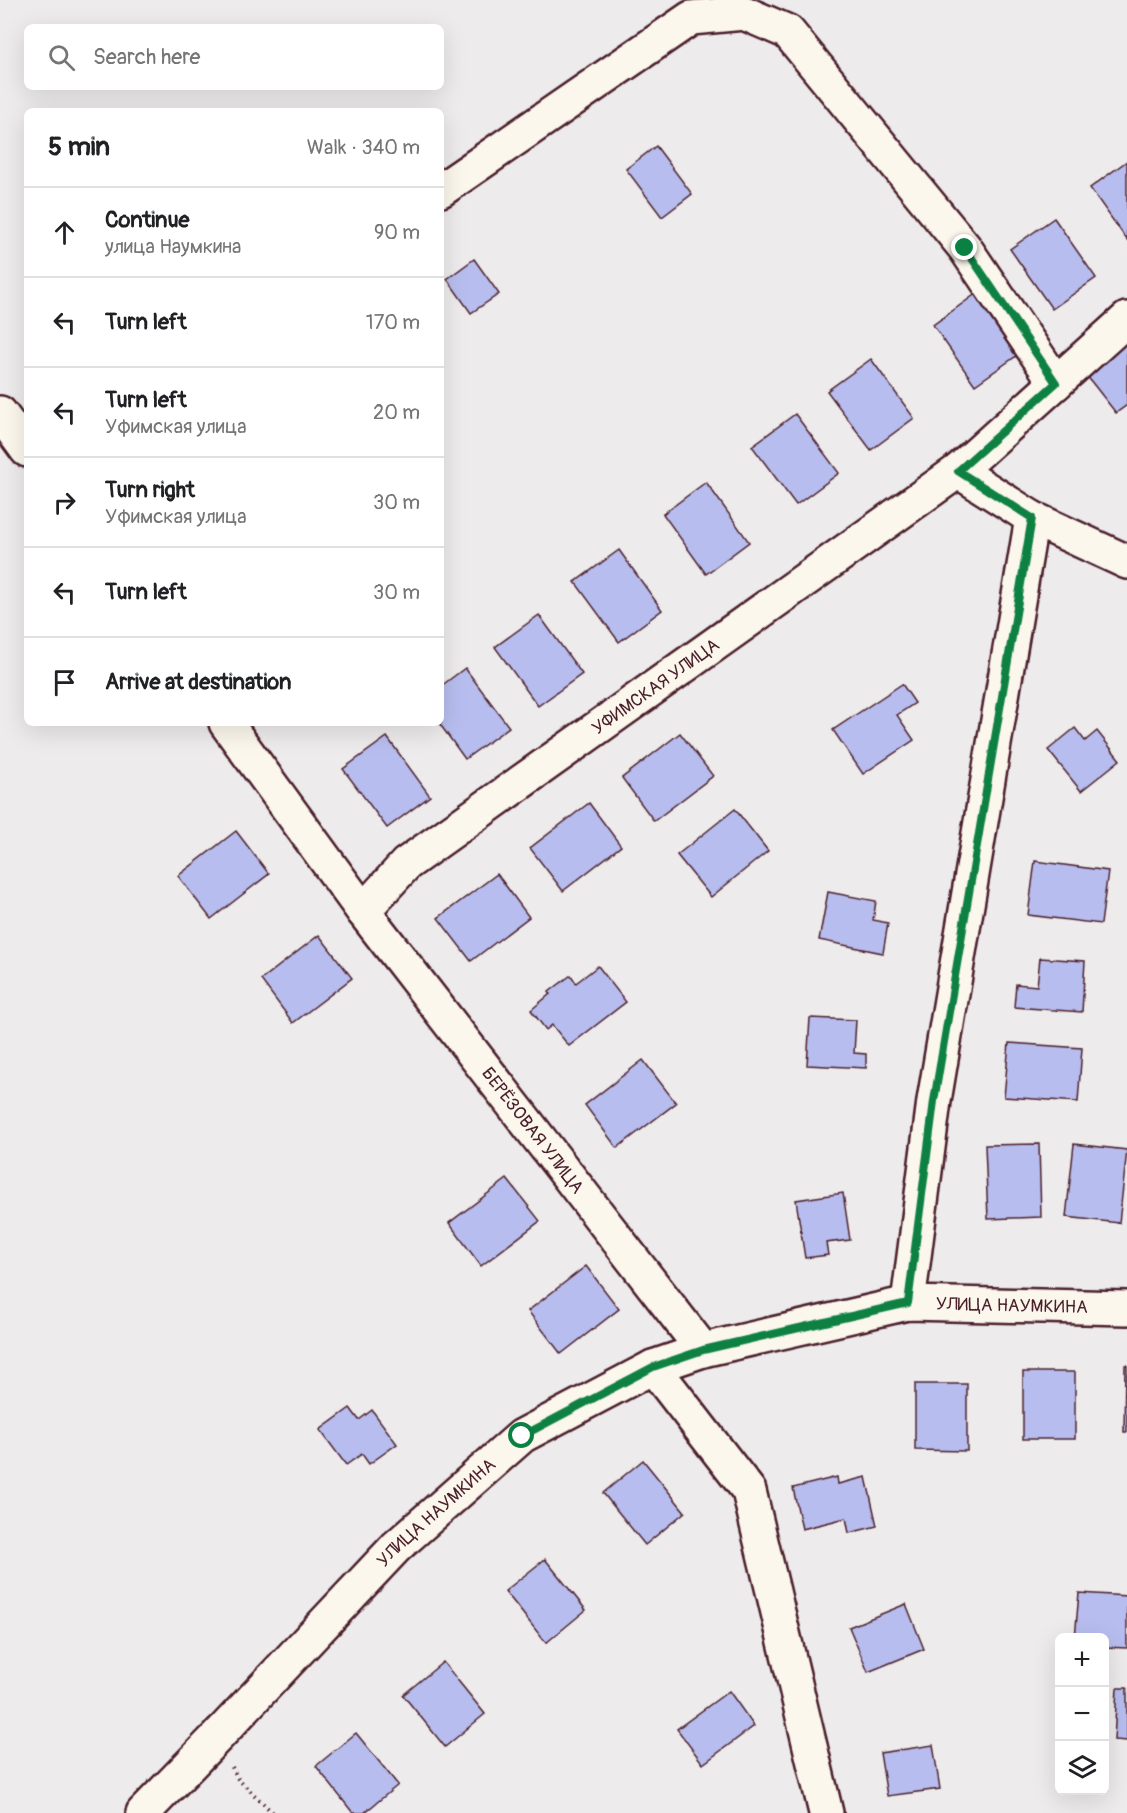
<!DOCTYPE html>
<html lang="en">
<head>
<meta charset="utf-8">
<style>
  body { margin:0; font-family:Pangolin,sans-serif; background:#f2f2f2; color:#202124 }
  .controls { position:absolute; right:18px; bottom:18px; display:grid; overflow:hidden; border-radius:9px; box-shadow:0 6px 24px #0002 }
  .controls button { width:54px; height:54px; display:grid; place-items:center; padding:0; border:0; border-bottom:2px solid #e0e0e0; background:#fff; color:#202124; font:30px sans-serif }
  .stop { position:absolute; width:18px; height:18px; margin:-14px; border:4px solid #0b8043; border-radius:50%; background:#fff }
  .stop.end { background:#0b8043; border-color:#fff; box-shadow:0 2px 6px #0008 }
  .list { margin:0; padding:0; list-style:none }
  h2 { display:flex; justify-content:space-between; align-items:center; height:78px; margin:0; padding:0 24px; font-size:26px }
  h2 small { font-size:20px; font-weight:400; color:#757577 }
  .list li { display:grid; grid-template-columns:39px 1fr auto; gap:18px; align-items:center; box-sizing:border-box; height:90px; padding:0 24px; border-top:2px solid #e0e0e0 }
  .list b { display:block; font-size:22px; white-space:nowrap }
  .list p { margin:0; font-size:20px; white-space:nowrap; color:#757577 }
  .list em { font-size:20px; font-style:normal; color:#757577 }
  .icon { flex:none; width:33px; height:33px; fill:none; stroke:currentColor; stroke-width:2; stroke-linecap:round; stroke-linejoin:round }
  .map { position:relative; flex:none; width:1127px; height:1813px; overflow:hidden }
  .search { position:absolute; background:#fff; box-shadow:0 6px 24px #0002; left:24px; top:24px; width:420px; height:66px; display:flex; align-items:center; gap:15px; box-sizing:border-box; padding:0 21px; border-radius:9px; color:#757577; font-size:22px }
  .panel { position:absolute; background:#fff; box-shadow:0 6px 24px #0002; left:24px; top:108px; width:420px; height:618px; border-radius:9px }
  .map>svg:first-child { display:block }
  .building { fill:#b7bdee; stroke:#4a1f2b; stroke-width:1.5 }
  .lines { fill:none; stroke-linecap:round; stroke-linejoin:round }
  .minor-casing { stroke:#4a1f2b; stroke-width:38 }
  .path { stroke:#4a1f2b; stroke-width:4; stroke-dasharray:1.5 4.5; stroke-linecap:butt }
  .minor { stroke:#fbf7ec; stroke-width:33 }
  .route { stroke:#0b8043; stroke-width:8 }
  .labels { text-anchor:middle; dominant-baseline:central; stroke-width:6; stroke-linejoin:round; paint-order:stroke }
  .street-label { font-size:18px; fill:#4a1f2b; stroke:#fbf7ec }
</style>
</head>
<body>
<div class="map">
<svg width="1127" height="1813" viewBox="0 0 1127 1813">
  <rect width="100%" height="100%" fill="#edebec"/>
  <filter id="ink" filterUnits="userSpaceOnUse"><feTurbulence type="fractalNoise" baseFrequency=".0167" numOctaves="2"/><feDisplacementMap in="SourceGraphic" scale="12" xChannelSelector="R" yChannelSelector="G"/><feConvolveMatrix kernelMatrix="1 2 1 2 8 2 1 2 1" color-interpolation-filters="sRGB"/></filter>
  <g filter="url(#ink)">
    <g class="building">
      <path d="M656 146 692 194 662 217 626 169Z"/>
      <path d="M1127 161V240L1090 188Z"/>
      <path d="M1054 218 1096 278 1052 309 1010 249Z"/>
      <path d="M474 259 499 294 471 313 447 279Z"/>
      <path d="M977 293 1019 354 975 385 933 325Z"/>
      <path d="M1127 336V405L1116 413 1083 371Z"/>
      <path d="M871 359 914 418 871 450 827 391Z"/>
      <path d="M795 414 839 473 796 505 752 446Z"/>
      <path d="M706 482 749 542 706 574 663 514Z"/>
      <path d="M619 550 662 610 619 642 575 582Z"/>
      <path d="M539 615 582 674 538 706 495 647Z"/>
      <path d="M465 668 509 727 465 759 439 723H441V686Z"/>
      <path d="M902 684 915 703 897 715 914 740 863 774 833 730Z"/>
      <path d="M1075 728 1085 741 1097 731 1120 760 1081 791 1048 750Z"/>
      <path d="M680 733 713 776 654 821 622 778Z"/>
      <path d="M387 737 430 796 387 828 343 769Z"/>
      <path d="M589 803 621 846 563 891 530 848Z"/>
      <path d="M735 809 768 851 711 897 677 855Z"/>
      <path d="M236 831 269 874 211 919 178 876Z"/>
      <path d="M1035 861 1108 871 1101 924 1028 915Z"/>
      <path d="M497 874 529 917 471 961 438 918Z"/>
      <path d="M828 892 876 901 873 920 888 923 883 953 819 940Z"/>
      <path d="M319 935 352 978 293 1023 261 980Z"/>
      <path d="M1040 958 1085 961 1082 1012 1014 1007 1016 984 1037 986Z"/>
      <path d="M598 966 626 1002 569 1046 552 1025 546 1030 531 1010 550 994 549 992 571 975 576 983Z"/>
      <path d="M810 1018 856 1020 854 1053 866 1054V1068L807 1065Z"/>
      <path d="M1009 1043 1082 1048 1078 1102 1004 1097Z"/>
      <path d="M643 1060 676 1103 617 1148 585 1105Z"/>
      <path d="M1039 1144 1041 1217 988 1219 985 1145Z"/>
      <path d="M1074 1144 1127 1150 1119 1223 1066 1217Z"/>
      <path d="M507 1179 540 1221 481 1266 449 1223Z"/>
      <path d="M843 1193 850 1240 826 1243 828 1255 805 1258 796 1200Z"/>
      <path d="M586 1266 619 1309 561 1354 528 1311Z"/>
      <path d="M1125 1365H1127V1432H1124Z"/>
      <rect x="1023" y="1372" width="52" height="67"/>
      <path d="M915 1384H967V1451L915 1450Z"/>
      <path d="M350 1408 359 1420 372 1410 397 1444 369 1464 362 1454 346 1465 320 1430Z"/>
      <path d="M643 1460 685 1512 645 1545 603 1493Z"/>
      <path d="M837 1477 838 1484 866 1477 877 1526 849 1533 846 1518 802 1529 793 1488Z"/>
      <path d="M545 1559 586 1610 546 1643 505 1591Z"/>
      <path d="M1079 1593 1127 1596V1648L1104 1647V1638H1075Z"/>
      <path d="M906 1604 924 1649 868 1672 849 1627Z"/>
      <path d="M443 1662 485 1714 445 1747 403 1695Z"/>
      <path d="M1117 1688H1127V1741L1114 1740Z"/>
      <path d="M729 1691 754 1726 703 1764 677 1729Z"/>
      <path d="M356 1733 398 1785 364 1813H353L316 1766Z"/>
      <path d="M933 1745 940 1789 887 1796 880 1753Z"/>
    </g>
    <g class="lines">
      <defs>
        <g id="minor">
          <path d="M441 190 691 18 744 13 788 32 965 248 1056 383"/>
          <path d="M0 413 27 450"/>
          <path d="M958 471 1032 518 1127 562"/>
          <path id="s1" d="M226 723 363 911 703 1350"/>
          <path id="s2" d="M363 911 406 864 958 471 1127 319"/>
          <path d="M908 1303 934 1101 1032 518"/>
          <path d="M653 1367 749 1491 826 1813"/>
          <path id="s3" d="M143 1813 217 1737 396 1547 522 1436 653 1367 703 1350 908 1303 1127 1308"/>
        </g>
      </defs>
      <use href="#minor" class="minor-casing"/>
      <path class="path" d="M232 1767 238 1779 273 1813"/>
      <use href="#minor" class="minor"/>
    </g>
  </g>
  <g class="lines" filter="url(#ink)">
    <path class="route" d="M522 1436 653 1367 703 1350 908 1303 934 1101 1032 518 958 471 1056 383 965 248"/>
  </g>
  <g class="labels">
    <g class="street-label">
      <text stroke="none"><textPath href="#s2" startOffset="370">УФИМСКАЯ УЛИЦА</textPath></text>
      <text stroke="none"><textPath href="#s1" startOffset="510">БЕРЁЗОВАЯ УЛИЦА</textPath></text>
      <text stroke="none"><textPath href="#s3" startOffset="1050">УЛИЦА НАУМКИНА</textPath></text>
      <text stroke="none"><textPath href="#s3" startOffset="420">УЛИЦА НАУМКИНА</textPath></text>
    </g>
  </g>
</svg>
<div class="controls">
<button>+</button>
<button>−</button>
<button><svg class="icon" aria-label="layers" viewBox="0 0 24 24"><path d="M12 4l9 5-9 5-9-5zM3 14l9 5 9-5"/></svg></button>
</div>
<div class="stop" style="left:522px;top:1436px"></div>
<div class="stop end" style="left:965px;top:248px"></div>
<div class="search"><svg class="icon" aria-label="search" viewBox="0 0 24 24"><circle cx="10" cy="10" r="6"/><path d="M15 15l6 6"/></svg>Search here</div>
<section class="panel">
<h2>5 min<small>Walk · 340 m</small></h2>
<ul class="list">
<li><svg class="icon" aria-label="ahead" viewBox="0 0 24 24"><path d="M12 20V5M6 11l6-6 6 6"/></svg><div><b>Continue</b><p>улица Наумкина</p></div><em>90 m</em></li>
<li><svg class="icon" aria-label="left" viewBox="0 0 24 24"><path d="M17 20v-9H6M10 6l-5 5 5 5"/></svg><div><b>Turn left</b></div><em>170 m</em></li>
<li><svg class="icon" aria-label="left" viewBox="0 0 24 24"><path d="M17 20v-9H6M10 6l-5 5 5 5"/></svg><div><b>Turn left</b><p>Уфимская улица</p></div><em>20 m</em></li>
<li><svg class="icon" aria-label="right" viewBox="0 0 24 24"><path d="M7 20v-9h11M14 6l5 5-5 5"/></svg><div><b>Turn right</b><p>Уфимская улица</p></div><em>30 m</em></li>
<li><svg class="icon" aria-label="left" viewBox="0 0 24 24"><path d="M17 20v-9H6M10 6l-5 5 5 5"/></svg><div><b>Turn left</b></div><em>30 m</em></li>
<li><svg class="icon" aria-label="arrive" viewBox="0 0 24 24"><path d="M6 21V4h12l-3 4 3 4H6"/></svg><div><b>Arrive at destination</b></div></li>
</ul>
</section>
</div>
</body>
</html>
